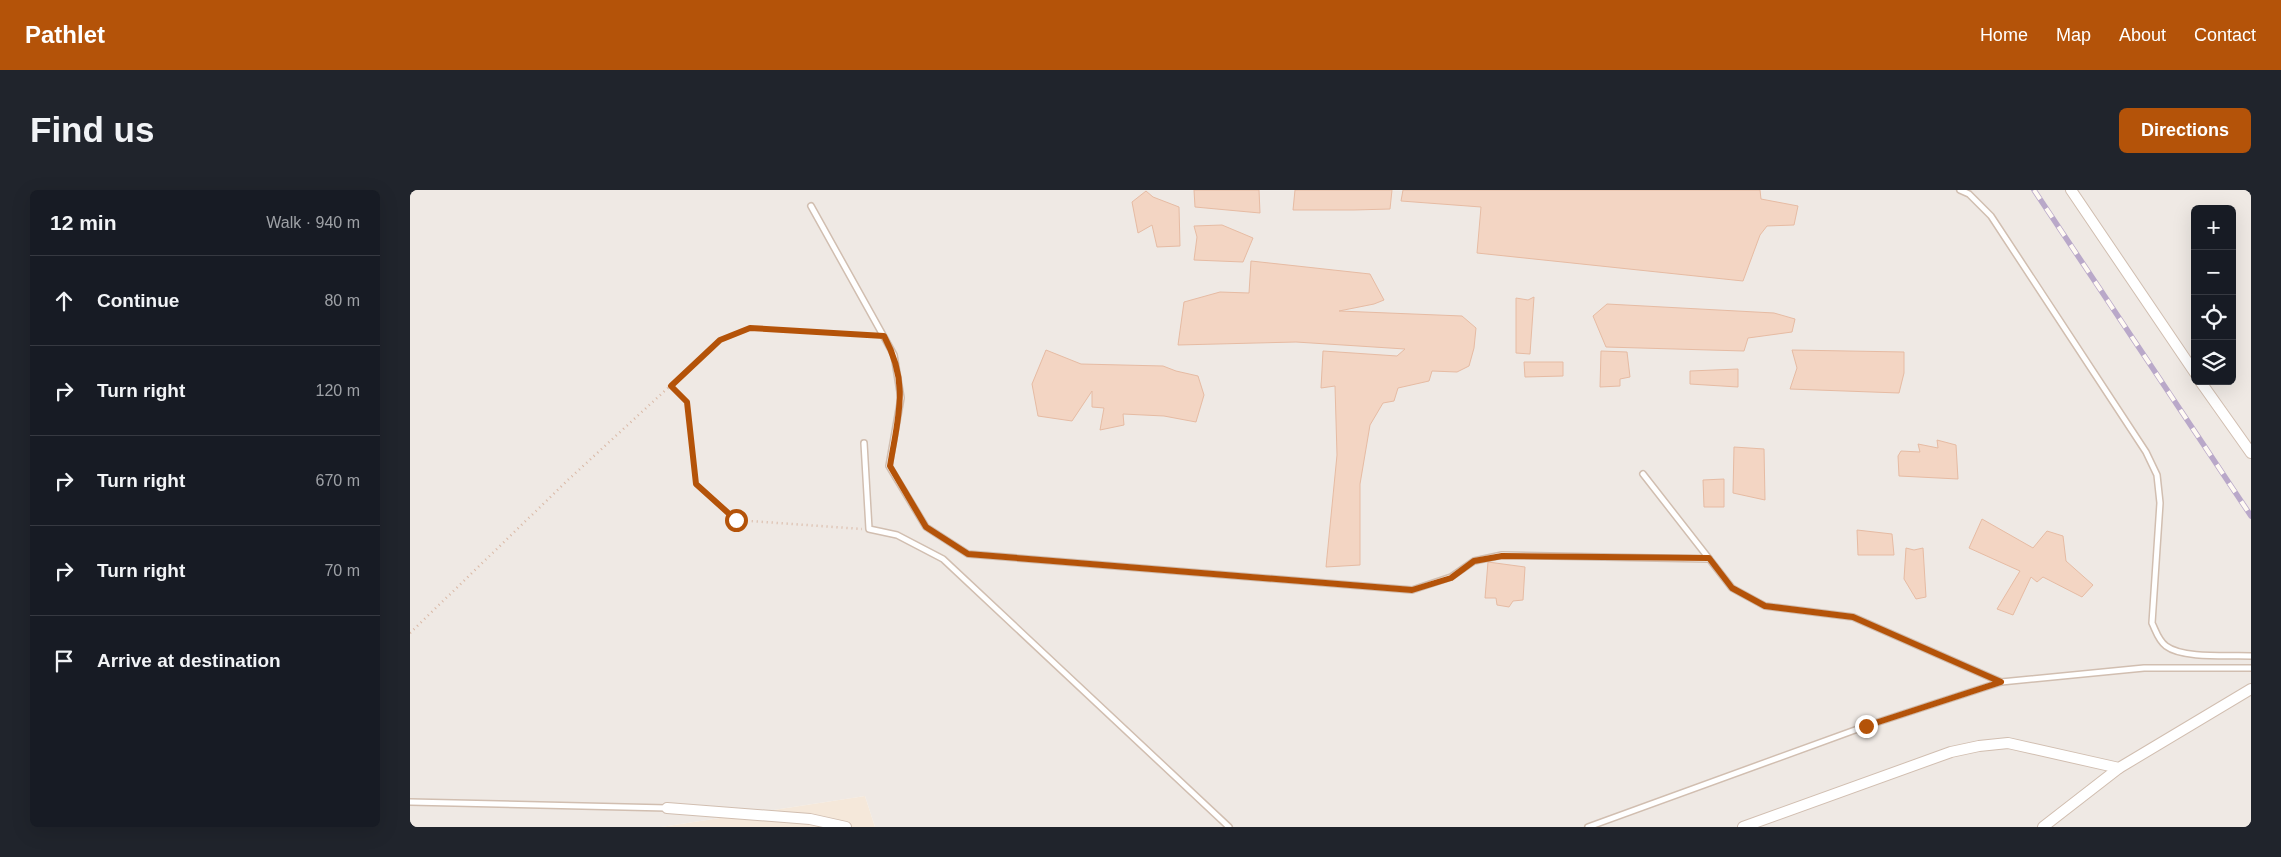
<!DOCTYPE html>
<html lang="en">
<head>
<meta charset="utf-8">
<style>
  body { margin:0; font-family:Arial,sans-serif; background:#20242c; color:#f1f3f6 }
  .controls { position:absolute; right:15px; top:15px; display:grid; overflow:hidden; border-radius:8px; box-shadow:0 5px 20px #0002 }
  .controls button { width:45px; height:45px; display:grid; place-items:center; padding:0; border:0; border-bottom:1px solid #363941; background:#171b24; color:#f1f3f6; font:25px sans-serif }
  .stop { position:absolute; width:15px; height:15px; margin:-11px; border:4px solid #b45309; border-radius:50%; background:#fff }
  .stop.end { background:#b45309; border-color:#fff; box-shadow:0 1px 5px #0008 }
  .list { margin:0; padding:0; list-style:none }
  h2 { display:flex; justify-content:space-between; align-items:center; height:65px; margin:0; padding:0 20px; font-size:21px }
  h2 small { font-size:16px; font-weight:400; color:#9ea1a6 }
  .list li { display:grid; grid-template-columns:32px 1fr auto; gap:15px; align-items:center; box-sizing:border-box; height:90px; padding:0 20px; border-top:1px solid #363941 }
  .list b { display:block; font-size:19px; white-space:nowrap }
  .list em { font-size:16px; font-style:normal; color:#9ea1a6 }
  .icon { flex:none; width:28px; height:28px; fill:none; stroke:currentColor; stroke-width:2; stroke-linecap:round; stroke-linejoin:round }
  .map { position:relative; flex:none; width:1841px; height:637px; overflow:hidden; border-radius:8px }
  header { display:flex; align-items:center; gap:30px; box-sizing:border-box; height:70px; padding:0 25px; background:#b45309; color:#fff }
  header strong { font-size:24px }
  nav { display:flex; gap:28px; margin-inline-start:auto; font-size:18px }
  .intro { display:flex; align-items:center; justify-content:space-between; box-sizing:border-box; height:120px; padding:0 30px }
  h1 { margin:0; font-size:35px }
  .button { padding:12px 22px; border-radius:8px; background:#b45309; color:#fff; font-size:18px; font-weight:700 }
  main { display:flex; gap:30px; padding:0 30px }
  aside { flex:1; background:#171b24; border-radius:8px; box-shadow:0 5px 20px #0002 }
  .map>svg:first-child { display:block }
  .residential { fill:#f5e8da }
  .industrial { fill:#efe9e4; fill-rule:evenodd }
  .building { fill:#f3d5c3; stroke:#e6bba3 }
  .lines { fill:none; stroke-linecap:round; stroke-linejoin:round }
  .lane-casing { stroke:#d1beb0; stroke-width:8 }
  .street-casing { stroke:#d1beb0; stroke-width:12 }
  .path { stroke:#d9b8a5; stroke-width:2.5; stroke-dasharray:1 4; stroke-linecap:butt }
  .lane { stroke:#fff; stroke-width:5 }
  .street { stroke:#fff; stroke-width:10 }
  .rail-casing { stroke:#b9a8c9; stroke-width:5.5 }
  .rail { stroke:#fffaf3; stroke-width:4; stroke-dasharray:11; stroke-linecap:butt }
  .route { stroke:#b45309; stroke-width:6 }
</style>
</head>
<body>
<header>
<strong>Pathlet</strong>
<nav><a>Home</a><a>Map</a><a>About</a><a>Contact</a></nav>
</header>
<div class="intro"><h1>Find us</h1><a class="button">Directions</a></div>
<main>
<aside>
<h2>12 min<small>Walk · 940 m</small></h2>
<ul class="list">
<li><svg class="icon" aria-label="ahead" viewBox="0 0 24 24"><path d="M12 20V5M6 11l6-6 6 6"/></svg><div><b>Continue</b></div><em>80 m</em></li>
<li><svg class="icon" aria-label="right" viewBox="0 0 24 24"><path d="M7 20v-9h11M14 6l5 5-5 5"/></svg><div><b>Turn right</b></div><em>120 m</em></li>
<li><svg class="icon" aria-label="right" viewBox="0 0 24 24"><path d="M7 20v-9h11M14 6l5 5-5 5"/></svg><div><b>Turn right</b></div><em>670 m</em></li>
<li><svg class="icon" aria-label="right" viewBox="0 0 24 24"><path d="M7 20v-9h11M14 6l5 5-5 5"/></svg><div><b>Turn right</b></div><em>70 m</em></li>
<li><svg class="icon" aria-label="arrive" viewBox="0 0 24 24"><path d="M6 21V4h12l-3 4 3 4H6"/></svg><div><b>Arrive at destination</b></div></li>
</ul>
</aside>
<div class="map">
<svg width="1841" height="637" viewBox="0 0 1841 637">
  <rect width="100%" height="100%" fill="#fdf6ec"/>
  <path class="residential" d="M455 606 465 637H251Z"/>
  <path class="industrial" d="M0 0H1841V637H465L455 606 251 637H0ZM1785 19H1822V191H1785Z"/>
  <g class="building">
    <path d="M784 0H849L850 23 785 17Z"/>
    <path d="M885 0H982L980 19 944 20H883Z"/>
    <path d="M993 0H1350L1351 9 1388 16 1384 35 1357 36 1350 45 1333 91 1067 63 1071 17 991 11Z"/>
    <path d="M736 1 743 7 769 17 770 56 747 57 742 35 728 43 722 12Z"/>
    <path d="M812 35 843 48 833 72 784 70 787 47 784 36Z"/>
    <path d="M841 71 960 84 974 110 964 114 929 121 1052 126 1066 138 1064 158 1059 176 1047 182 1022 181 1019 191 988 198 984 211 973 213 960 235 950 294V375L916 377 927 265 925 196 911 198 913 161 987 166 995 159 886 152 768 155 774 112 810 102 839 103Z"/>
    <path d="M1124 107 1120 164 1106 163V108L1118 110Z"/>
    <path d="M1197 114 1364 123 1385 129 1382 142 1338 148 1334 161 1196 157 1183 126Z"/>
    <path d="M636 160 671 174 753 176 766 181 788 186 794 205 786 232 754 226 713 224 714 235 690 240 694 218 682 217V201L662 231 628 226 622 194Z"/>
    <path d="M1382 160 1494 162V183L1489 203 1380 199 1387 178Z"/>
    <path d="M1191 161 1217 162 1220 187 1210 189V196L1190 197Z"/>
    <path d="M1114 172H1153V186L1115 187Z"/>
    <path d="M1328 179V197L1280 194V181Z"/>
    <path d="M1527 250 1546 255 1548 289 1489 286 1488 266 1491 261 1510 262 1508 254 1528 258Z"/>
    <path d="M1324 257 1354 259 1355 310 1323 303Z"/>
    <path d="M1314 289V317H1294L1293 290Z"/>
    <path d="M1572 329 1623 358 1637 341 1653 346 1656 371 1683 395 1672 407 1633 387 1627 392 1621 387 1603 425 1587 419 1610 381 1559 358Z"/>
    <path d="M1447 340 1482 344 1484 365H1448Z"/>
    <path d="M1496 358 1504 360 1513 358 1516 407 1506 409 1494 389Z"/>
    <path d="M1078 372 1115 377 1113 410 1103 411 1099 417 1087 415 1086 408H1075Z"/>
  </g>
  <g class="lines">
    <defs>
      <g id="lane">
        <path d="M1550 0 1559 4 1581 26 1736 262 1747 285 1750 313 1742 433C1746 441 1748 450 1756 456 1773 469 1820 465 1841 466"/>
        <path d="M401 16 484 165 491 208 479 276 516 337 558 364 1002 400 1041 387 1064 371 1092 365 1299 369"/>
        <path d="M454 253 459 339 487 345 533 369 819 637"/>
        <path d="M1233 284 1322 398 1355 416 1443 427 1591 492"/>
        <path d="M0 612 257 618"/>
        <path d="M1178 637 1456 536 1591 492 1734 478H1841"/>
      </g>
      <g id="street">
        <path d="M1661 0 1785 183"/>
        <path d="M1790 191 1841 263"/>
        <path d="M257 618 400 629 436 637"/>
        <path d="M1333 637 1541 562 1569 556 1598 553 1709 578 1841 499"/>
        <path d="M1633 637 1709 578"/>
      </g>
    </defs>
    <use href="#lane" class="lane-casing"/>
    <use href="#street" class="street-casing"/>
    <g class="path">
      <path d="M261 196 277 211 286 294 326 330 452 339"/>
      <path d="M0 443 159 289 310 150 340 138 464 146"/>
    </g>
    <use href="#lane" class="lane"/>
    <use href="#street" class="street"/>
    <defs>
      <path id="rail" d="M1624 0 1841 326"/>
    </defs>
    <use href="#rail" class="rail-casing"/>
    <use href="#rail" class="rail"/>
  </g>
  <g class="lines">
    <path class="route" d="M326 330 286 294 277 212 261 196 310 150 340 138 474 146C500 194 488 226 480 276L516 337 558 364 1002 400 1041 388 1064 371 1092 366 1299 368 1322 398 1355 416 1443 427 1591 492 1456 536"/>
  </g>
</svg>
<div class="controls">
<button>+</button>
<button>−</button>
<button><svg class="icon" aria-label="locate" viewBox="0 0 24 24"><circle cx="12" cy="12" r="6"/><path d="M12 2v4M12 18v4M2 12h4M18 12h4"/></svg></button>
<button><svg class="icon" aria-label="layers" viewBox="0 0 24 24"><path d="M12 4l9 5-9 5-9-5zM3 14l9 5 9-5"/></svg></button>
</div>
<div class="stop" style="left:326px;top:330px"></div>
<div class="stop end" style="left:1456px;top:536px"></div>
</div>
</main>
</body>
</html>
